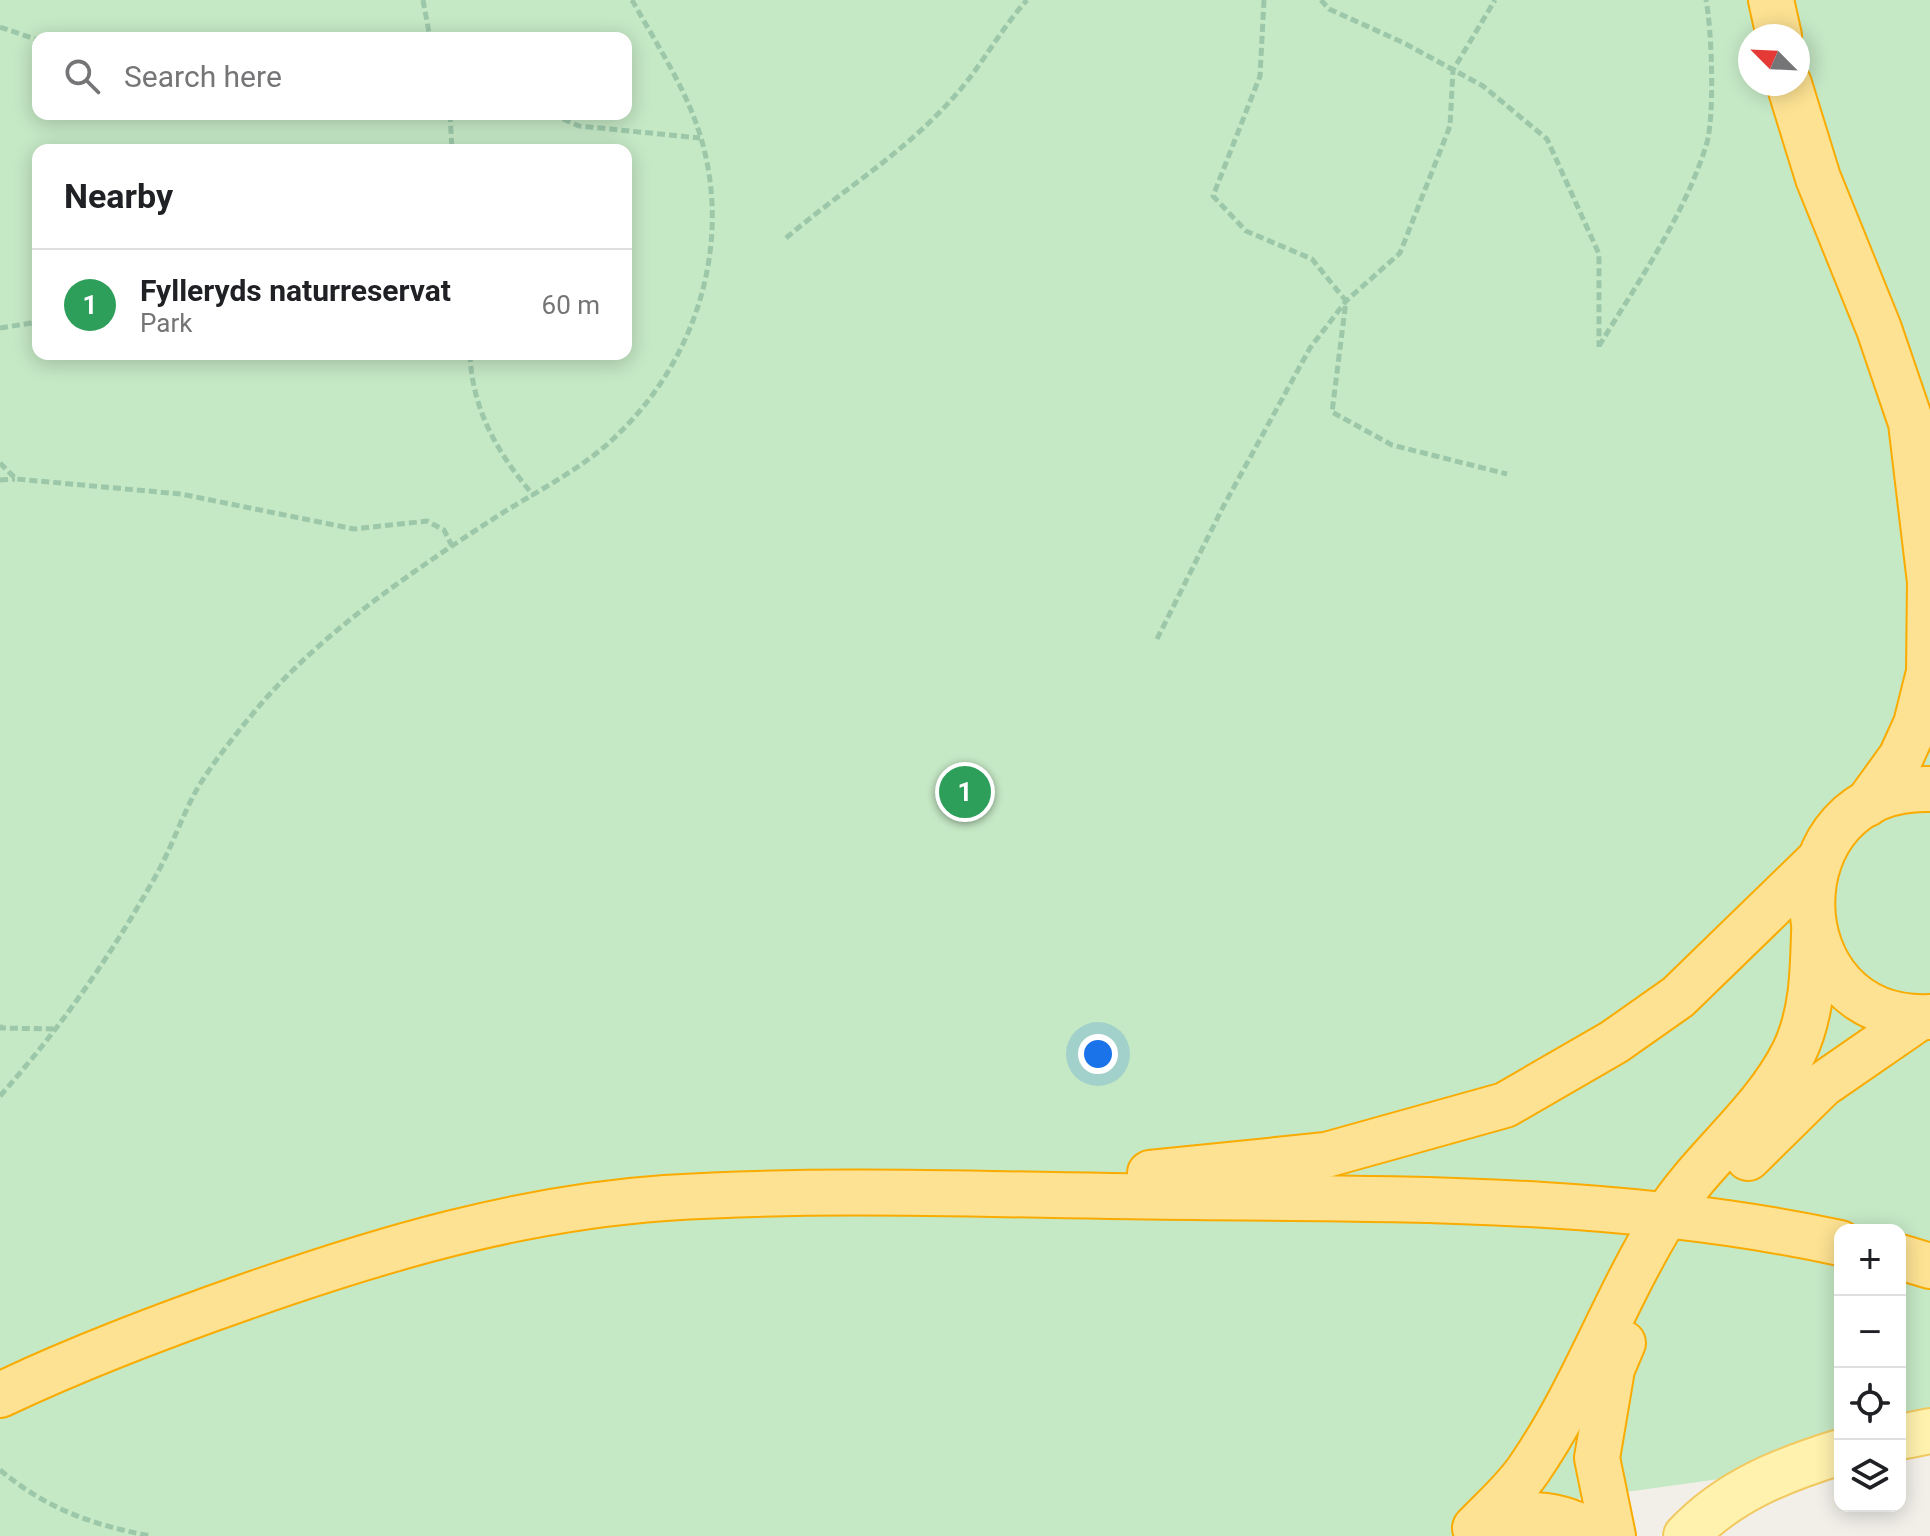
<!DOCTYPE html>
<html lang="en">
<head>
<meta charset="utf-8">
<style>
  body { margin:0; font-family:Roboto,sans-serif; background:#f2f2f2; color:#202124 }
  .controls { position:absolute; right:24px; bottom:24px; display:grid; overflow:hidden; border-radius:16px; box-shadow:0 4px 20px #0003 }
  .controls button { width:72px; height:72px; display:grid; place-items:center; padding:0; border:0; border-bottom:2px solid #e0e0e0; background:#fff; color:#202124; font:40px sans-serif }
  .compass { position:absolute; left:1738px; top:24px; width:72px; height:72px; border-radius:50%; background:#fff; box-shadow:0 4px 20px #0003; rotate:294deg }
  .you { position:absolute; left:1098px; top:1054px; width:28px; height:28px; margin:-20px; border:6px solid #fff; border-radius:50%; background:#1a73e8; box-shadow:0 0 0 12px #1a73e833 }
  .badge { display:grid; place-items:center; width:52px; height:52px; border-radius:50%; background:#b45309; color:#fff; font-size:26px; font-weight:700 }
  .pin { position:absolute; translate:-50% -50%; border:4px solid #fff; box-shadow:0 2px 8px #0006 }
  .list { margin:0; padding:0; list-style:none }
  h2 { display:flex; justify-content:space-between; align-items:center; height:104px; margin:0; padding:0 32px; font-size:34px }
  h2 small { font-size:26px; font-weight:400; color:#757577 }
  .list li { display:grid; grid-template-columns:52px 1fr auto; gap:24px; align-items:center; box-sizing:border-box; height:112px; padding:0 32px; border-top:2px solid #e0e0e0 }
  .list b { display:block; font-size:30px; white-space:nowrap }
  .list p { margin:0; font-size:26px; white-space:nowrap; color:#757577 }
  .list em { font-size:26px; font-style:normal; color:#757577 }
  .icon { flex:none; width:44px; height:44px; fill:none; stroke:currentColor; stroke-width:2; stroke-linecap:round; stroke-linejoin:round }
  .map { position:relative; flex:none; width:1930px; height:1536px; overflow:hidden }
  .search { position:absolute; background:#fff; box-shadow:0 4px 20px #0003; left:32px; top:32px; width:600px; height:88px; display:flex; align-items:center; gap:20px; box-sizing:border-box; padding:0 28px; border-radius:16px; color:#757577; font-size:30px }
  .panel { position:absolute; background:#fff; box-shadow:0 4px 20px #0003; left:32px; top:144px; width:600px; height:216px; border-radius:16px }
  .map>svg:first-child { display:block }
  .green { fill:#c5e8c5; fill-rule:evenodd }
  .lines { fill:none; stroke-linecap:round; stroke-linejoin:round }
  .major-casing { stroke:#f2c960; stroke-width:48 }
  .highway-casing { stroke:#f9ab00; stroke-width:48 }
  .path { stroke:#9cc7a9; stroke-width:5; stroke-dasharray:8 4; stroke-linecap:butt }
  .major { stroke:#fff2af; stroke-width:44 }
  .highway { stroke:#fde293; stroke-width:44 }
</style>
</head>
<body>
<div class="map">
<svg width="1930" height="1536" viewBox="0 0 1930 1536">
  <rect width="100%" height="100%" fill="#f1efe8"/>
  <path class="green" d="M0 0H1930V1449L1900 1453V1230H1840V1462L1455 1516 1456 1536H0ZM1750 36H1798V84H1750ZM38 38H626V114H38ZM38 150H626V354H38Z"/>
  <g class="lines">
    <defs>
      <g id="major">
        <path d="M1900 1437 1930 1431"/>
        <path d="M1686 1536C1728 1491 1782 1470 1840 1452"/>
      </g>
      <g id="highway">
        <path d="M1771 0 1779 36"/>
        <path d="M1789 84 1818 178 1879 329 1911 423 1930 582 1929 672 1916 724 1901 757 1867 804"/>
        <path d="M1930 789C1772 784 1774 1024 1930 1017"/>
        <path d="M1748 1158 1822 1085 1919 1018"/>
        <path d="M1150 1173 1326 1155 1505 1105 1614 1042 1678 997 1817 862"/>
        <path d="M1900 1257 1930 1266"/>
        <path d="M0 1395C80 1357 162 1326 245 1297 381 1249 520 1208 665 1198 841 1187 1017 1196 1193 1197 1409 1199 1627 1197 1840 1243"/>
        <path d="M1476 1527C1493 1509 1515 1490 1529 1469 1583 1391 1614 1300 1664 1219 1701 1159 1762 1116 1794 1052 1812 1015 1813 973 1814 933"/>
        <path d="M1475 1528C1516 1509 1559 1510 1598 1536"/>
        <path d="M1613 1536 1597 1458 1612 1369 1623 1343"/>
      </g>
    </defs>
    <use href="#major" class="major-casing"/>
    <use href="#highway" class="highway-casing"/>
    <g class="path">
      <path d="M423 0 430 38"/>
      <path d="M1264 0 1260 76 1213 196 1246 231 1312 259 1346 301 1332 412 1392 445 1507 474"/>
      <path d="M1321 0 1329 9 1404 43 1483 86 1547 139 1599 254V347"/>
      <path d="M0 27 38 40"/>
      <path d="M450 114 452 150"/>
      <path d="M552 114 579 126 700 138"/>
      <path d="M786 238C841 191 903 154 952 99 980 69 999 31 1027 0"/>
      <path d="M0 328 38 322"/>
      <path d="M1599 346C1638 282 1683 218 1706 146 1715 119 1712 30 1706 0"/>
      <path d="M470 354C472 410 498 454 534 496"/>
      <path d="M0 463 16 479 181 494 354 529 427 521 444 530 452 546"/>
      <path d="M0 480 15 479"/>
      <path d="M1157 639 1223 507 1310 348 1346 301 1400 253 1450 126 1453 70 1495 0"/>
      <path d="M0 1025 1 1028 56 1029"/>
      <path d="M0 1096C62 1026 108 960 154 879 172 848 182 814 200 784 217 757 240 729 260 705 326 629 413 571 496 517 535 492 579 471 613 439 695 363 733 246 701 138 686 88 657 45 632 0"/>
      <path d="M0 1470C47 1509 92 1525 151 1536"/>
    </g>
    <use href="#major" class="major"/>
    <use href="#highway" class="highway"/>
  </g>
</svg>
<div class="controls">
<button>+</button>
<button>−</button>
<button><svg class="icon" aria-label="locate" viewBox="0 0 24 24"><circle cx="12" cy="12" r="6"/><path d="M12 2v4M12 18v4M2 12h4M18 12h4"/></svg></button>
<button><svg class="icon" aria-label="layers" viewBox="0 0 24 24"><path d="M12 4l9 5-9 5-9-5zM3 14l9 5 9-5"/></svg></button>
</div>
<svg class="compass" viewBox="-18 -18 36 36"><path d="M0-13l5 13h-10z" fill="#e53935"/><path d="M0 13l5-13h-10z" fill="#757577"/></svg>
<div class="you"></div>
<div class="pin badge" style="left:965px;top:792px;background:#2e9e5b">1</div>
<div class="search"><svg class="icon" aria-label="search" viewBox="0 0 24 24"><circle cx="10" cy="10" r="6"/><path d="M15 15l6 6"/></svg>Search here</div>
<section class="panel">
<h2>Nearby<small></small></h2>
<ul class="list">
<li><span class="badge" style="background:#2e9e5b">1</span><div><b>Fylleryds naturreservat</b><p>Park</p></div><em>60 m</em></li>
</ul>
</section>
</div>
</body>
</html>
